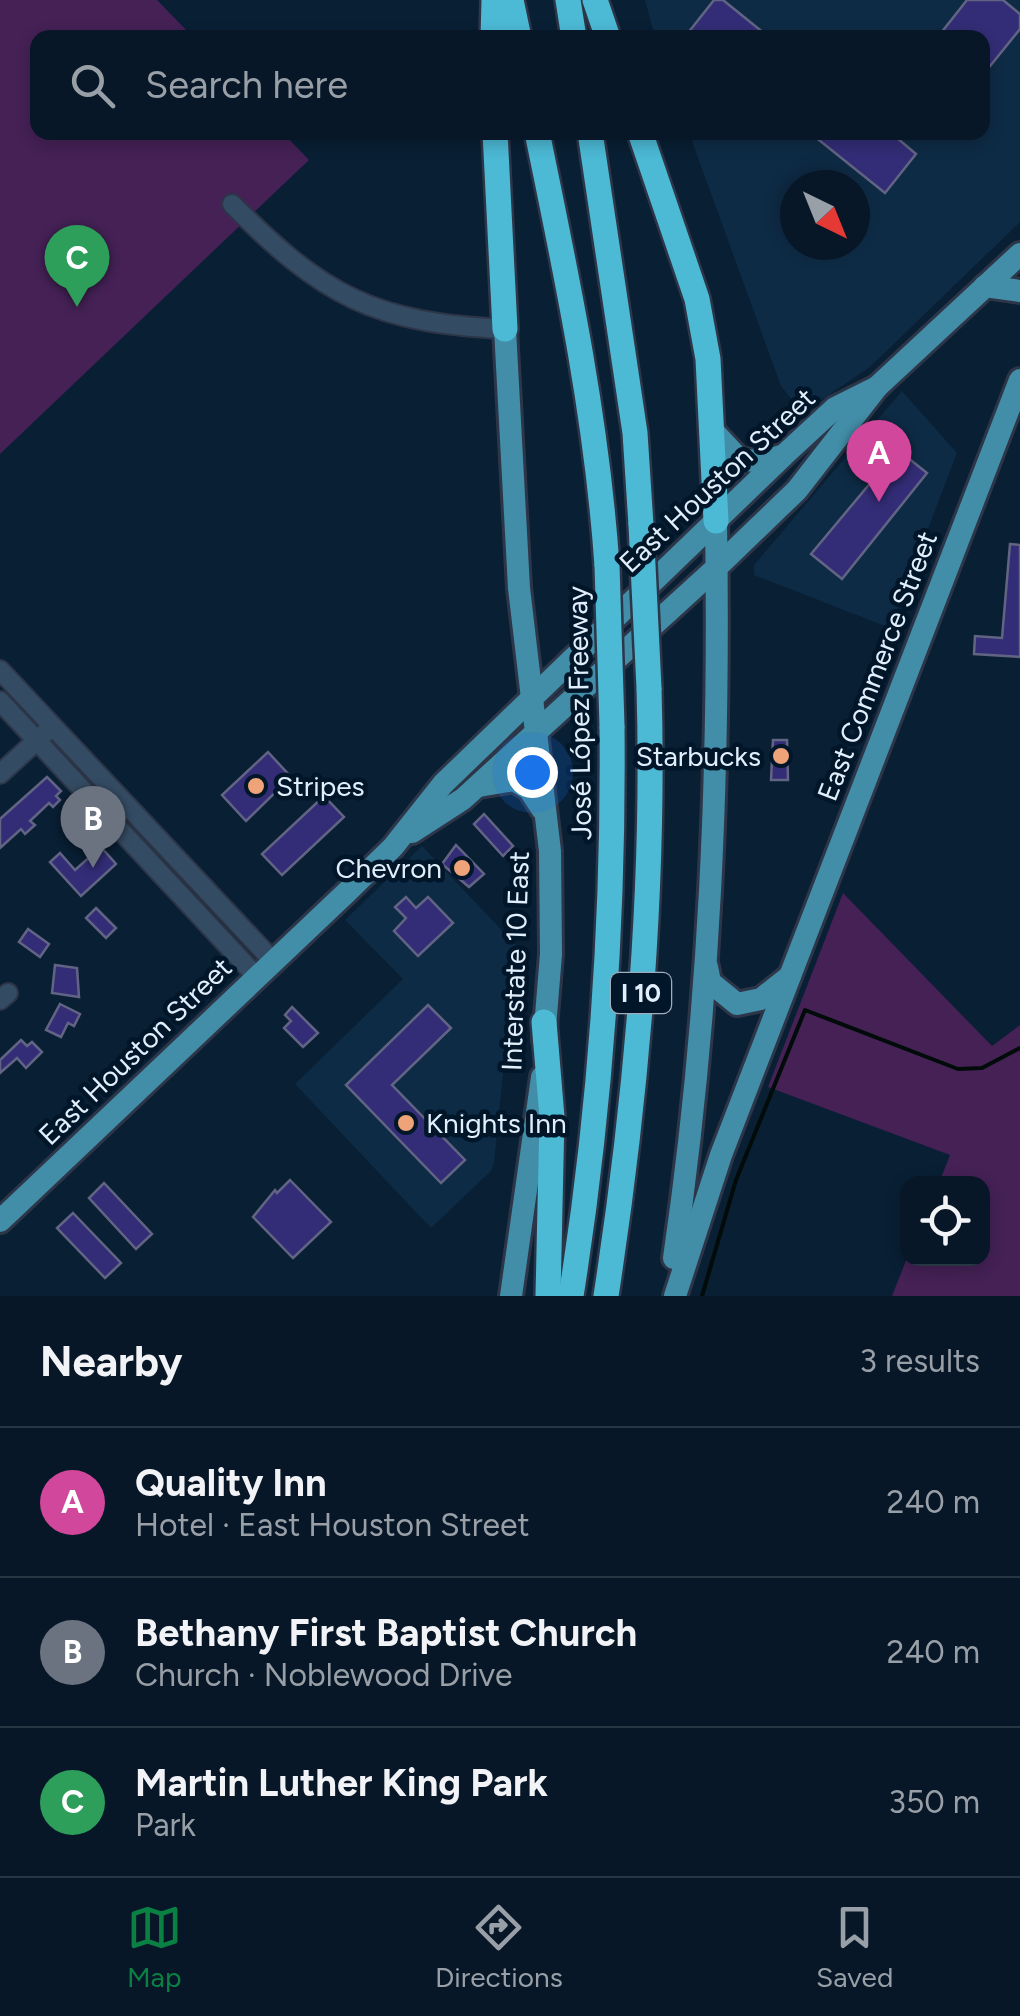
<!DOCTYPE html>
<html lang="en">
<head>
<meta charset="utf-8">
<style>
  body { margin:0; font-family:Figtree,sans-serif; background:#152433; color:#f1f3f6 }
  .controls { position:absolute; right:30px; bottom:30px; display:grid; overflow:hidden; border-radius:20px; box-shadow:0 5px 15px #0003 }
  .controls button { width:90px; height:90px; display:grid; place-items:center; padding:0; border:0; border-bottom:2px solid #283644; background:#071727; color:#f1f3f6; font:50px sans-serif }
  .compass { position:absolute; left:780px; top:170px; width:90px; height:90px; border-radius:50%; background:#071727; box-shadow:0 5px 15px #0003; rotate:137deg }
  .you { position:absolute; left:532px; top:772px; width:35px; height:35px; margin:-25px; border:8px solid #fff; border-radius:50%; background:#1a73e8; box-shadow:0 0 0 15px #1a73e833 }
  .badge { display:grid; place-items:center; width:65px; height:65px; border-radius:50%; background:#0b8043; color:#fff; font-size:32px; font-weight:700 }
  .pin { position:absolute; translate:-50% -82px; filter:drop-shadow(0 2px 5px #0008) }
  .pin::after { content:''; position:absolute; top:52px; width:35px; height:30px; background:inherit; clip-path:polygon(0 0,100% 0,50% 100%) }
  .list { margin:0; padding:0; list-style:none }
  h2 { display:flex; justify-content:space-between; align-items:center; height:130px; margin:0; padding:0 40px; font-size:42px }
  h2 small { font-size:32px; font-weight:400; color:#989fa7 }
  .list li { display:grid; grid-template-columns:65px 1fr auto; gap:30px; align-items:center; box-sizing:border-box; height:150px; padding:0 40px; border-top:2px solid #283644 }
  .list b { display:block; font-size:38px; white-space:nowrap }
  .list p { margin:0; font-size:32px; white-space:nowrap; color:#989fa7 }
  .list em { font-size:32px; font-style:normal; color:#989fa7 }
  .icon { flex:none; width:55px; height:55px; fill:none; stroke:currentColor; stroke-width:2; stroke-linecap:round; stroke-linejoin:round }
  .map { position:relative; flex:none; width:1020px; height:1296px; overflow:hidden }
  .search { position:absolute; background:#071727; box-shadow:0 5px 15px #0003; left:30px; right:30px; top:30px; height:110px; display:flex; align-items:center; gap:25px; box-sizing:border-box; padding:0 35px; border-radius:20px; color:#989fa7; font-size:38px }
  .sheet { height:580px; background:#071727 }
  nav { display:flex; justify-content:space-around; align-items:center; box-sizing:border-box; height:140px; border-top:2px solid #283644; background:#071727; font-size:28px; color:#989fa7 }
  nav a { display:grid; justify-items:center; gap:5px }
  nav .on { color:#0b8043 }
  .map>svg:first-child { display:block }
  .built { fill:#0e2b45; fill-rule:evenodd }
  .green { fill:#452156 }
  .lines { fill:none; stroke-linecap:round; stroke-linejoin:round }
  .stream { stroke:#000b0a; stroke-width:4 }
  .building { fill:#332d77; stroke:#626483; stroke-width:2.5 }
  .minor-casing { stroke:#2d3648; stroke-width:22 }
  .major-casing { stroke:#2d3648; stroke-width:28 }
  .highway-casing { stroke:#2d3648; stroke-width:30 }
  .minor { stroke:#344c63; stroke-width:18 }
  .major { stroke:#428da7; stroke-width:22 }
  .highway { stroke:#4cb9d5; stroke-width:25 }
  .highway-bridge-casing { stroke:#2d3648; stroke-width:30; stroke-linecap:butt }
  .highway-bridge { stroke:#4cb9d5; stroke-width:25 }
  .poi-dot { fill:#efa378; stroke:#02162a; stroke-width:4 }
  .labels { text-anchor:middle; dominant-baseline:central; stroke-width:9; stroke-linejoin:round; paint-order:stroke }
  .shield { fill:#02162a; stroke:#9eaebe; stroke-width:2.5 }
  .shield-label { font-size:25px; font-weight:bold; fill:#e1effd }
  .street-label { font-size:28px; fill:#e1effd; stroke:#02162a }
  .poi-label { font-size:28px; fill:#e1effd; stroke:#02162a; text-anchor:end }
</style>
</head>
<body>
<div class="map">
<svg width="1020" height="1296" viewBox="0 0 1020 1296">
  <rect width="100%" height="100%" fill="#091f34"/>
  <g class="built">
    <path d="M645 0H1020V222L870 367 802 413 781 386 689 133 982 132V38L655 37ZM795 185H855V245H795Z"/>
    <path d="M902 391 957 453 890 628 754 575V565Z"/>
    <path d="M422 846 516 945 494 1163 491 1171 431 1228 295 1084 403 979 345 920Z"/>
  </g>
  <g class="green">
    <path d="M0 0H157L193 37 38 38V132L283 133 309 160 0 454Z"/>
    <path d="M843 893 992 1046 1020 1025V1296H892L907 1258H982V1184L939 1183 950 1155 768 1087Z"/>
  </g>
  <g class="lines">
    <path class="stream" d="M702 1296 736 1180 805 1010 958 1069 982 1068 1020 1048"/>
  </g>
  <g class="building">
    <path d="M714 0H723L770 38H684Z"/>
    <path d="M967 0H1003L1020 14V29L982 76V38H937Z"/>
    <path d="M809 132H890L916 154 885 193Z"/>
    <path d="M898 450 927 473 842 579 811 554Z"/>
    <path d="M1010 544 1020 545V657L974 654 975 636 1002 638Z"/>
    <path d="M773 740H787L788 780H771Z"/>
    <path d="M268 752 291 777 246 821 222 795Z"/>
    <path d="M47 777 61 791 56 796 60 800 53 807 49 803 30 821 35 825 25 834 21 829 0 848V819Z"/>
    <path d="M324 796 344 817 282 875 262 854Z"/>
    <path d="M484 814 513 846 503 856 474 824Z"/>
    <path d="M456 845 484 874 469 887 442 864Z"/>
    <path d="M101 847 116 864 81 896 50 862 60 853 75 870Z"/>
    <path d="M406 897 416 908 428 897 453 923 418 956 394 931 406 918 395 907Z"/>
    <path d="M96 908 116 928 106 938 86 918Z"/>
    <path d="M28 929 49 944 40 957 19 942Z"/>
    <path d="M55 965 77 968 79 997 52 993Z"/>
    <path d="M60 1004 80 1014 74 1026 68 1023 61 1037 46 1030Z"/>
    <path d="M428 1005 451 1028 392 1085 465 1160 441 1183 346 1085Z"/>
    <path d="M292 1007 318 1033 303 1047 284 1028 291 1021 285 1015Z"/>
    <path d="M21 1040 27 1046 32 1042 42 1052 26 1068 17 1058 0 1073V1060Z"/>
    <path d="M290 1180 331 1222 293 1258 253 1217 275 1190 277 1193Z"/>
    <path d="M104 1183 152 1234 136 1249 89 1198Z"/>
    <path d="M73 1213 121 1263 105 1278 57 1228Z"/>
  </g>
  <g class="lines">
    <defs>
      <g id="minor">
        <path d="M232 204C323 296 374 323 505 329"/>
        <path d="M0 670 273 961"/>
        <path d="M0 701 257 977"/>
        <path d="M0 774 45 733"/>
        <path d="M0 1000 8 993"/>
      </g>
      <g id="major">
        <path d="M985 286 1020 291"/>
        <path d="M505 329 519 588 550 851 551 954 544 1040"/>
        <path d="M712 430 740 460 765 461 781 456"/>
        <path d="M479 786 514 780 529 789 542 809"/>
        <path d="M412 832 463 799 716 568 797 490 877 387 1020 254"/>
        <path d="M707 967 710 982 737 1004 761 999 790 976"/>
        <path d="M0 1221 348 891 393 847 443 784 784 455 835 408 877 387"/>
        <path d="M674 1258C710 1012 720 770 716 521"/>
        <path d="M511 1296 542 1077"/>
        <path d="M675 1296 721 1155 1020 380"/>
      </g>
      <g id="highway">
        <path d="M511 0 519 38"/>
        <path d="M568 0 574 38"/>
        <path d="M595 0 608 38"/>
        <path d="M493 38 494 0"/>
        <path d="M495 132 505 329"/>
        <path d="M537 132C567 277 597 419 607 566"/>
        <path d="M590 132 635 433 641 525"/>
        <path d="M640 132 697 299 708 359 716 521"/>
        <path d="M544 1022 552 1117 548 1296"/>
        <path d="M571 1296C601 1108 614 916 612 726"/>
        <path d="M606 1296C637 1095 655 891 649 688"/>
      </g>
    </defs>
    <use href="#minor" class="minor-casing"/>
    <use href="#major" class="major-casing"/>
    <use href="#highway" class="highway-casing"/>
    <use href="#minor" class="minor"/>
    <use href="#major" class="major"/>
    <use href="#highway" class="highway"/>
    <defs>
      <g id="highway-bridge">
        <path d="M641 525 649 688"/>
        <path d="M607 566 612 726"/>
      </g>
    </defs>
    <use href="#highway-bridge" class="highway-bridge-casing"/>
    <use href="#highway-bridge" class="highway-bridge"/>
  </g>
  <g class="poi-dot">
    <circle cx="781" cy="756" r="10"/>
    <circle cx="256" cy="786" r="10"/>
    <circle cx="462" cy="868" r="10"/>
    <circle cx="406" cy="1123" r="10"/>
  </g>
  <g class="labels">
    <rect class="shield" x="611" y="973" width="60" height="40" rx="8"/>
    <g class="shield-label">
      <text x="641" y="993">I 10</text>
    </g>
    <g class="street-label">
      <text transform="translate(717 480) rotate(-43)">East Houston Street</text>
      <text transform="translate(877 666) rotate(-69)">East Commerce Street</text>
      <text transform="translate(579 713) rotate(-91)">José López Freeway</text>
      <text transform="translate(515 961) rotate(-88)">Interstate 10 East</text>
      <text transform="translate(135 1051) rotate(-44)">East Houston Street</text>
    </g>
    <g class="poi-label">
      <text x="761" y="756">Starbucks</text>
      <text x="276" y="786" text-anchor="start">Stripes</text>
      <text x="442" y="868">Chevron</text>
      <text x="426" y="1123" text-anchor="start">Knights Inn</text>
    </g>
  </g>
</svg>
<div class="controls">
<button><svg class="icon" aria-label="locate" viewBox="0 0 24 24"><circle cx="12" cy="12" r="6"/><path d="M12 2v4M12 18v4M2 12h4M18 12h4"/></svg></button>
</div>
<svg class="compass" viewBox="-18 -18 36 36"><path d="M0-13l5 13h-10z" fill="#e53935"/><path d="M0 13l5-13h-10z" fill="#989fa7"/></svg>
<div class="you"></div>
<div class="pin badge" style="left:879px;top:502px;background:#d1479c">A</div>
<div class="pin badge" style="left:93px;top:868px;background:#6b7280">B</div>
<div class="pin badge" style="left:77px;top:307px;background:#2e9e5b">C</div>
<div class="search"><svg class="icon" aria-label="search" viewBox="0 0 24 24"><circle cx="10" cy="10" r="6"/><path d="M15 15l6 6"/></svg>Search here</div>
</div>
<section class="sheet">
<h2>Nearby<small>3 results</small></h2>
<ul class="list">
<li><span class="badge" style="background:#d1479c">A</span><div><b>Quality Inn</b><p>Hotel · East Houston Street</p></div><em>240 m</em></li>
<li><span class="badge" style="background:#6b7280">B</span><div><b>Bethany First Baptist Church</b><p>Church · Noblewood Drive</p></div><em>240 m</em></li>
<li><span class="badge" style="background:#2e9e5b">C</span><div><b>Martin Luther King Park</b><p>Park</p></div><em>350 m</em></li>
</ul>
</section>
<nav>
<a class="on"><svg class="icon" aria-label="map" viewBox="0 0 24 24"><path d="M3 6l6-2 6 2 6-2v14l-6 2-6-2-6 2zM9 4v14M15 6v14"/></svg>Map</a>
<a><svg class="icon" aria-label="directions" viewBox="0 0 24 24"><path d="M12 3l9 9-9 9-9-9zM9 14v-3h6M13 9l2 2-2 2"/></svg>Directions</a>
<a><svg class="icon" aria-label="saved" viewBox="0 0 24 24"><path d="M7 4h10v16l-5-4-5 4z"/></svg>Saved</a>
</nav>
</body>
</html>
